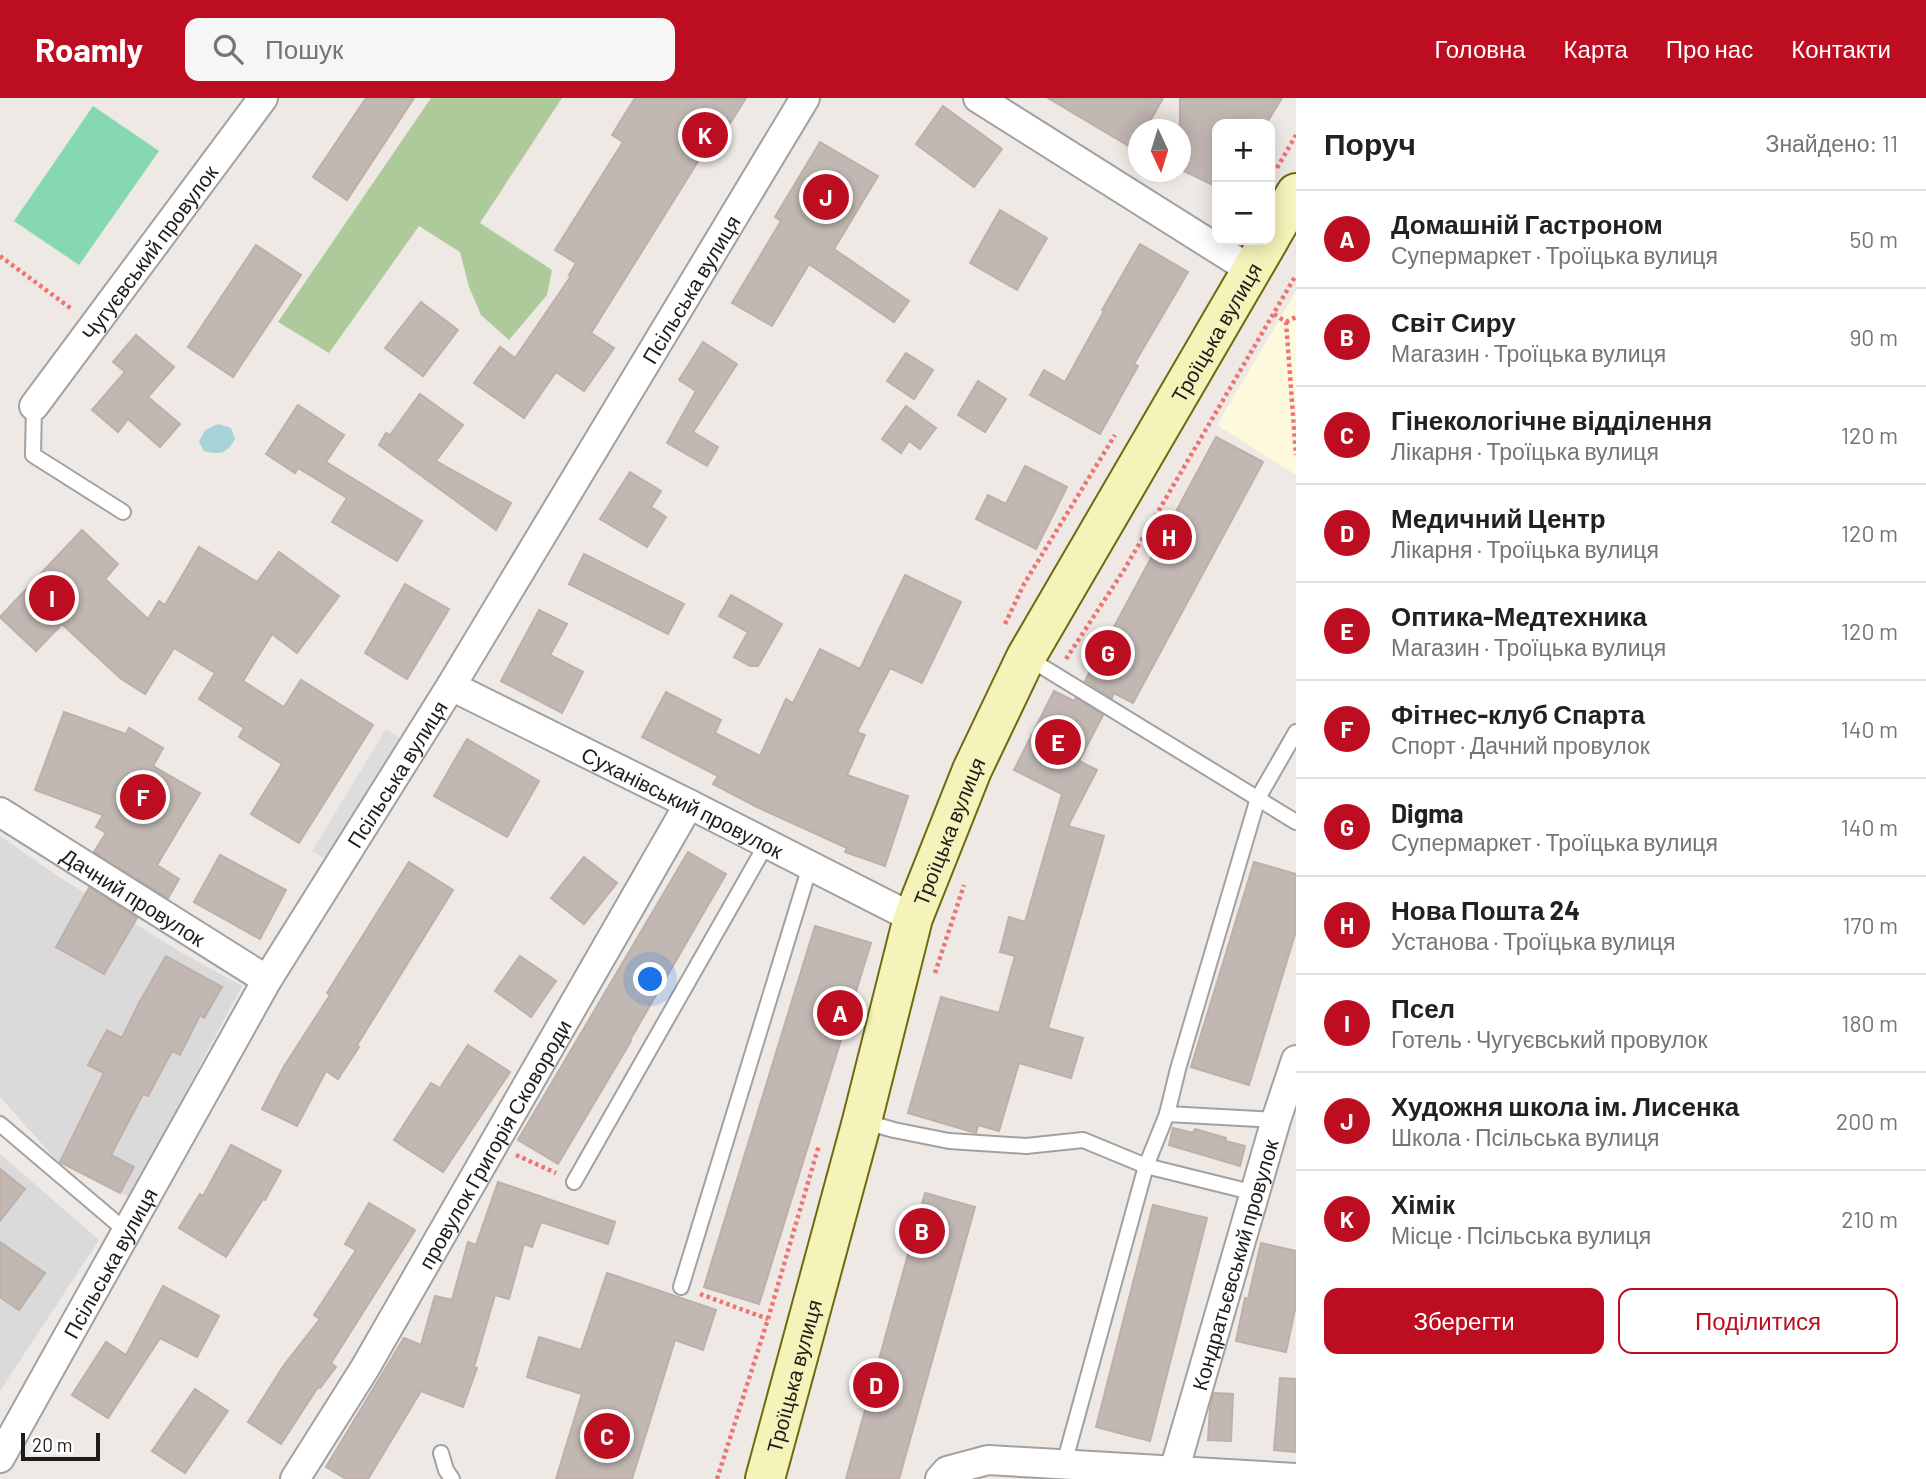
<!DOCTYPE html>
<html lang="uk">
<head>
<meta charset="utf-8">
<style>
  body { margin:0; font-family:Barlow,sans-serif; background:#f6f6f6; color:#202124 }
  .controls { position:absolute; right:21px; top:21px; display:grid; overflow:hidden; border-radius:14px; box-shadow:0 4px 18px #0003 }
  .controls button { width:63px; height:63px; display:grid; place-items:center; padding:0; border:0; border-bottom:2px solid #e0e0e0; background:#fff; color:#202124; font:35px sans-serif }
  .compass { position:absolute; left:1128px; top:21px; width:63px; height:63px; border-radius:50%; background:#fff; box-shadow:0 4px 18px #0003; rotate:176deg }
  .scale { position:absolute; left:21px; bottom:18px; width:79px; box-sizing:border-box; padding-left:7px; border:4px solid #1d1d1d; border-top:0; font-size:19px; line-height:24px; white-space:nowrap; color:#1d1d1d; -webkit-text-stroke:5px #fff; paint-order:stroke }
  .you { position:absolute; left:651px; top:882px; width:24px; height:24px; margin:-18px; border:5px solid #fff; border-radius:50%; background:#1a73e8; box-shadow:0 0 0 10px #1a73e833 }
  .badge { display:grid; place-items:center; width:46px; height:46px; border-radius:50%; background:#bd0d20; color:#fff; font-size:23px; font-weight:700 }
  .pin { position:absolute; translate:-50% -50%; border:4px solid #fff; box-shadow:0 2px 7px #0006 }
  .list { margin:0; padding:0; list-style:none }
  h2 { display:flex; justify-content:space-between; align-items:center; height:91px; margin:0; padding:0 28px; font-size:30px }
  h2 small { font-size:23px; font-weight:400; color:#757577 }
  .list li { display:grid; grid-template-columns:46px 1fr auto; gap:21px; align-items:center; box-sizing:border-box; height:98px; padding:0 28px; border-top:2px solid #e0e0e0 }
  .list b { display:block; font-size:26px; white-space:nowrap }
  .list p { margin:0; font-size:23px; white-space:nowrap; color:#757577 }
  .list em { font-size:23px; font-style:normal; color:#757577 }
  .actions { display:flex; gap:14px; padding:21px 28px }
  .actions a { flex:1; padding:16px 0; border:2px solid #bd0d20; border-radius:14px; text-align:center; font-size:24px; color:#bd0d20 }
  .actions .main { background:#bd0d20; color:#fff }
  .icon { flex:none; width:38px; height:38px; fill:none; stroke:currentColor; stroke-width:2; stroke-linecap:round; stroke-linejoin:round }
  .map { position:relative; flex:none; width:1296px; height:1381px; overflow:hidden }
  header { display:flex; align-items:center; gap:42px; box-sizing:border-box; height:98px; padding:0 35px; background:#bd0d20; color:#fff }
  header strong { font-size:33px }
  nav { display:flex; gap:38px; margin-inline-start:auto; font-size:24px }
  .search { width:490px; height:63px; background:#f6f6f6; display:flex; align-items:center; gap:18px; box-sizing:border-box; padding:0 24px; border-radius:14px; color:#757577; font-size:26px }
  main { display:flex }
  aside { flex:1; background:#fff }
  .map>svg:first-child { display:block }
  .residential { fill:#dbdada }
  .education { fill:#fdf9dd }
  .forest { fill:#aeca9b }
  .pitch { fill:#86d8b0 }
  .parking { fill:#ddd }
  .water { fill:#a7d2d8 }
  .building { fill:#c2b8b3; stroke:#beafa7; stroke-width:2 }
  .lines { fill:none; stroke-linecap:round; stroke-linejoin:round }
  .service-casing { stroke:#a1a1a1; stroke-width:18 }
  .minor-casing { stroke:#a1a1a1; stroke-width:32 }
  .secondary-casing { stroke:#6c6c0c; stroke-width:42 }
  .path { stroke:#f07272; stroke-width:4.5; stroke-dasharray:3.5 3.5; stroke-linecap:butt }
  .service { stroke:#fff; stroke-width:14 }
  .minor { stroke:#fff; stroke-width:28 }
  .secondary { stroke:#f5f2ba; stroke-width:38 }
  .labels { text-anchor:middle; dominant-baseline:central; stroke-width:6; stroke-linejoin:round; paint-order:stroke }
  .street-label { font-size:21px; fill:#1d1d1d; stroke:#fff }
</style>
</head>
<body>
<header>
<strong>Roamly</strong>
<div class="search"><svg class="icon" aria-label="search" viewBox="0 0 24 24"><circle cx="10" cy="10" r="6"/><path d="M15 15l6 6"/></svg>Пошук</div>
<nav><a>Головна</a><a>Карта</a><a>Про нас</a><a>Контакти</a></nav>
</header>
<main>
<div class="map">
<svg width="1296" height="1381" viewBox="0 0 1296 1381">
  <rect width="100%" height="100%" fill="#eee9e4"/>
  <g class="residential">
    <path d="M0 738 62 781 179 853 242 888 130 1099 59 1065 0 999Z"/>
    <path d="M0 1056 99 1142 0 1293Z"/>
  </g>
  <path class="education" d="M1296 193V377L1217 327Z"/>
  <path class="forest" d="M431 0H562L480 125 552 172 547 197 509 242 481 217 469 189 460 154 419 128 329 255 278 224Z"/>
  <path class="pitch" d="M93 8 159 53 79 167 14 123Z"/>
  <path class="parking" d="M386 631 406 644 332 765 312 753Z"/>
  <path class="water" d="M218 326 231 330 235 341C227 356 220 357 204 353L199 344 205 332Z"/>
  <g class="building">
    <path d="M366 0H414L347 102 313 79Z"/>
    <path d="M635 0H746L713 52 707 49 591 235 614 250 584 293 556 274 524 320 474 285 500 249 515 260 571 178 569 177 576 165 555 152 623 44 612 37Z"/>
    <path d="M1048 0H1163L1145 32H1138V43L1134 51Z"/>
    <path d="M1180 0H1282L1266 26H1217V89L1180 71Z"/>
    <path d="M943 8 1002 51 974 89 916 46Z"/>
    <path d="M820 44 878 78 834 151 909 203 894 224 809 166 772 228 732 205 781 123 775 119Z"/>
    <path d="M1000 112 1047 140 1017 192 970 165Z"/>
    <path d="M1140 146 1188 174 1134 266 1138 268 1100 336 1030 297 1044 272 1065 284 1104 213 1102 212Z"/>
    <path d="M256 147 301 177 233 279 188 249Z"/>
    <path d="M421 204 458 232 423 278 385 250Z"/>
    <path d="M136 237 174 269 148 299 180 326 160 349 128 321 118 334 92 312 125 274 113 264Z"/>
    <path d="M703 244 737 266 693 334 718 349 707 368 667 345 696 293 679 282Z"/>
    <path d="M906 255 933 272 914 301 887 283Z"/>
    <path d="M978 283 1006 301 985 334 958 317Z"/>
    <path d="M420 296 463 327 436 363 511 405 496 432 379 347 386 335 390 337Z"/>
    <path d="M298 307 344 337 326 364 422 423 397 463 332 424 347 400 298 370 295 375 266 356Z"/>
    <path d="M906 308 936 330 920 351 909 343 901 355 882 341Z"/>
    <path d="M1216 339 1263 364 1133 605 1114 595 1112 600 1085 583Z"/>
    <path d="M1025 368 1067 389 1036 451 976 421 988 397 1006 406Z"/>
    <path d="M630 374 661 393 651 409 666 419 647 449 600 421Z"/>
    <path d="M82 432 118 466 105 481 148 521 159 503 165 507 199 449 257 484 279 454 339 498 297 555 272 536 243 583 284 609 301 582 373 627 299 745 251 716 282 666 239 639 244 630 199 601 215 575 174 550 145 596 120 580 62 526 36 553 0 519Z"/>
    <path d="M584 456 684 506 668 536 569 486Z"/>
    <path d="M905 477 961 504 922 585 890 570 857 634 865 637 847 677 908 698 885 768 845 754 847 750 759 710 713 686 718 678 642 639 666 594 721 622 715 635 760 658 786 601 793 605 820 551 860 571Z"/>
    <path d="M405 486 449 511 407 581 365 555Z"/>
    <path d="M731 497 782 526 758 568H750L734 559 748 534 719 518Z"/>
    <path d="M539 512 567 526 550 557 583 574 562 615 501 583Z"/>
    <path d="M1054 593 1074 603 1076 600 1103 617 1079 663 1097 672 1068 728 1104 738 1048 930 1083 940 1071 980 1019 965 999 1033 978 1027 976 1035 908 1015 941 899 999 915 1015 858 1000 854 1009 819 1025 824 1062 696 1014 672Z"/>
    <path d="M64 614 126 636 129 630 163 650 153 668 200 695 157 767 179 781 168 800 94 754 106 735 96 729 103 717 35 692Z"/>
    <path d="M467 641 539 683 507 739 434 698Z"/>
    <path d="M688 754 726 776 630 942 631 943 558 1066 518 1042Z"/>
    <path d="M220 757 286 792 260 841 194 804Z"/>
    <path d="M584 759 617 785 584 826 551 800Z"/>
    <path d="M409 764 453 792 357 947 359 949 338 981 326 973 297 1028 262 1011 283 970 330 897 327 895Z"/>
    <path d="M1254 764 1296 776V833L1249 987 1191 969Z"/>
    <path d="M89 790 137 820 104 876 56 849Z"/>
    <path d="M815 828 871 845 759 1206 704 1189Z"/>
    <path d="M166 858 222 889 204 920 200 917 180 957 172 953 148 998 143 996 111 1057 134 1069 120 1095 60 1064 104 975 88 967 107 932 122 940 139 905Z"/>
    <path d="M520 858 556 883 531 919 495 893Z"/>
    <path d="M468 947 510 974 443 1074 394 1042 431 985 440 990Z"/>
    <path d="M1173 1030 1193 1035 1195 1031 1226 1040 1225 1043 1245 1048 1240 1068 1169 1047Z"/>
    <path d="M231 1047 281 1073 265 1102 263 1101 226 1159 179 1130 200 1096 203 1098Z"/>
    <path d="M0 1071 25 1091 0 1123Z"/>
    <path d="M498 1084 615 1124 608 1146 541 1124 532 1149 524 1146 509 1201 495 1197 474 1269 477 1270 463 1309 421 1293 368 1381H346L326 1369 404 1240 421 1247 435 1198 452 1202 468 1144 476 1147Z"/>
    <path d="M925 1095 975 1109 899 1381H846Z"/>
    <path d="M369 1105 415 1132 331 1265 336 1269 320 1290 318 1289 281 1346 248 1324 284 1267 320 1221 314 1217 356 1152 345 1146Z"/>
    <path d="M1153 1107 1207 1120 1150 1343 1096 1329Z"/>
    <path d="M0 1144 45 1175 19 1212 0 1199Z"/>
    <path d="M1261 1145 1296 1153V1207L1286 1254 1236 1243 1245 1200 1248 1201Z"/>
    <path d="M607 1175 716 1212 703 1252 675 1242 632 1381H556L582 1296 527 1279 539 1239 581 1252Z"/>
    <path d="M163 1188 219 1218 197 1259 160 1240 108 1320 72 1297 106 1244 126 1257Z"/>
    <path d="M1280 1280 1296 1281V1354L1274 1352Z"/>
    <path d="M195 1291 228 1313 185 1375 152 1353Z"/>
    <path d="M1214 1295 1233 1296 1231 1343 1208 1342 1210 1310Z"/>
  </g>
  <g class="lines">
    <defs>
      <g id="service">
        <path d="M34 308 33 357 123 414"/>
        <path d="M1028 560 1296 724"/>
        <path d="M1167 1016 1276 1022"/>
        <path d="M862 1023 894 1032 949 1043 1026 1048 1083 1042 1146 1068 1255 1095"/>
        <path d="M0 1026 126 1133"/>
        <path d="M574 1084 767 745"/>
        <path d="M681 1189 810 768"/>
        <path d="M441 1355 446 1372 452 1381"/>
        <path d="M1064 1366 1146 1068 1167 1016 1178 971 1258 700 1296 634"/>
      </g>
      <g id="minor">
        <path d="M978 0 1251 172"/>
        <path id="s1" d="M34 308 263 0"/>
        <path id="s2" d="M451 588 689 706 913 820"/>
        <path id="s3" d="M0 714 267 882"/>
        <path id="s4" d="M0 1360 267 882 451 588 805 0"/>
        <path id="s5" d="M1174 1373 1276 1022 1296 962"/>
        <path id="s6" d="M295 1381 365 1270 689 706"/>
        <path d="M940 1381 947 1373 988 1362 1296 1380"/>
      </g>
      <g id="secondary">
        <path d="M1270 140 1296 95"/>
        <path id="s7" d="M765 1381 862 1023 913 820 972 672 1026 559 1269 142"/>
      </g>
    </defs>
    <use href="#service" class="service-casing"/>
    <use href="#minor" class="minor-casing"/>
    <use href="#secondary" class="secondary-casing"/>
    <g class="path">
      <path d="M1277 70 1296 37"/>
      <path d="M0 158 73 212"/>
      <path d="M1274 216 1286 224 1296 357"/>
      <path d="M1286 224 1296 219"/>
      <path d="M1005 526 1024 486 1115 337"/>
      <path d="M1066 561 1124 472 1296 177"/>
      <path d="M935 875 964 787"/>
      <path d="M516 1057 556 1075"/>
      <path d="M700 1196 768 1221"/>
      <path d="M717 1381 768 1221 819 1047"/>
    </g>
    <use href="#service" class="service"/>
    <use href="#minor" class="minor"/>
    <use href="#secondary" class="secondary"/>
  </g>
  <g class="labels">
    <g class="street-label">
      <text stroke="none"><textPath href="#s1" startOffset="192">Чугуєвський провулок</textPath></text>
      <text stroke="none"><textPath href="#s4" startOffset="1358">Псільська вулиця</textPath></text>
      <text stroke="none"><textPath href="#s7" startOffset="1241">Троїцька вулиця</textPath></text>
      <text stroke="none"><textPath href="#s4" startOffset="791">Псільська вулиця</textPath></text>
      <text stroke="none"><textPath href="#s2" startOffset="259">Суханівський провулок</textPath></text>
      <text stroke="none"><textPath href="#s7" startOffset="674">Троїцька вулиця</textPath></text>
      <text stroke="none"><textPath href="#s3" startOffset="158">Дачний провулок</textPath></text>
      <text stroke="none"><textPath href="#s6" startOffset="390">провулок Григорія Сковороди</textPath></text>
      <text stroke="none"><textPath href="#s4" startOffset="224">Псільська вулиця</textPath></text>
      <text stroke="none"><textPath href="#s5" startOffset="215">Кондратьєвський провулок</textPath></text>
      <text stroke="none"><textPath href="#s7" startOffset="107">Троїцька вулиця</textPath></text>
    </g>
  </g>
</svg>
<div class="controls">
<button>+</button>
<button>−</button>
</div>
<svg class="compass" viewBox="-18 -18 36 36"><path d="M0-13l5 13h-10z" fill="#e53935"/><path d="M0 13l5-13h-10z" fill="#757577"/></svg>
<div class="scale">20 m</div>
<div class="you"></div>
<div class="pin badge" style="left:840px;top:915px">A</div>
<div class="pin badge" style="left:922px;top:1133px">B</div>
<div class="pin badge" style="left:607px;top:1338px">C</div>
<div class="pin badge" style="left:876px;top:1287px">D</div>
<div class="pin badge" style="left:1058px;top:644px">E</div>
<div class="pin badge" style="left:143px;top:699px">F</div>
<div class="pin badge" style="left:1108px;top:555px">G</div>
<div class="pin badge" style="left:1169px;top:439px">H</div>
<div class="pin badge" style="left:52px;top:500px">I</div>
<div class="pin badge" style="left:826px;top:99px">J</div>
<div class="pin badge" style="left:705px;top:37px">K</div>
</div>
<aside>
<h2>Поруч<small>Знайдено: 11</small></h2>
<ul class="list">
<li><span class="badge">A</span><div><b>Домашній Гастроном</b><p>Супермаркет · Троїцька вулиця</p></div><em>50 m</em></li>
<li><span class="badge">B</span><div><b>Світ Сиру</b><p>Магазин · Троїцька вулиця</p></div><em>90 m</em></li>
<li><span class="badge">C</span><div><b>Гінекологічне відділення</b><p>Лікарня · Троїцька вулиця</p></div><em>120 m</em></li>
<li><span class="badge">D</span><div><b>Медичний Центр</b><p>Лікарня · Троїцька вулиця</p></div><em>120 m</em></li>
<li><span class="badge">E</span><div><b>Оптика-Медтехника</b><p>Магазин · Троїцька вулиця</p></div><em>120 m</em></li>
<li><span class="badge">F</span><div><b>Фітнес-клуб Спарта</b><p>Спорт · Дачний провулок</p></div><em>140 m</em></li>
<li><span class="badge">G</span><div><b>Digma</b><p>Супермаркет · Троїцька вулиця</p></div><em>140 m</em></li>
<li><span class="badge">H</span><div><b>Нова Пошта 24</b><p>Установа · Троїцька вулиця</p></div><em>170 m</em></li>
<li><span class="badge">I</span><div><b>Псел</b><p>Готель · Чугуєвський провулок</p></div><em>180 m</em></li>
<li><span class="badge">J</span><div><b>Художня школа ім. Лисенка</b><p>Школа · Псільська вулиця</p></div><em>200 m</em></li>
<li><span class="badge">K</span><div><b>Хімік</b><p>Місце · Псільська вулиця</p></div><em>210 m</em></li>
</ul>
<div class="actions"><a class="main">Зберегти</a><a>Поділитися</a></div>
</aside>
</main>
</body>
</html>
